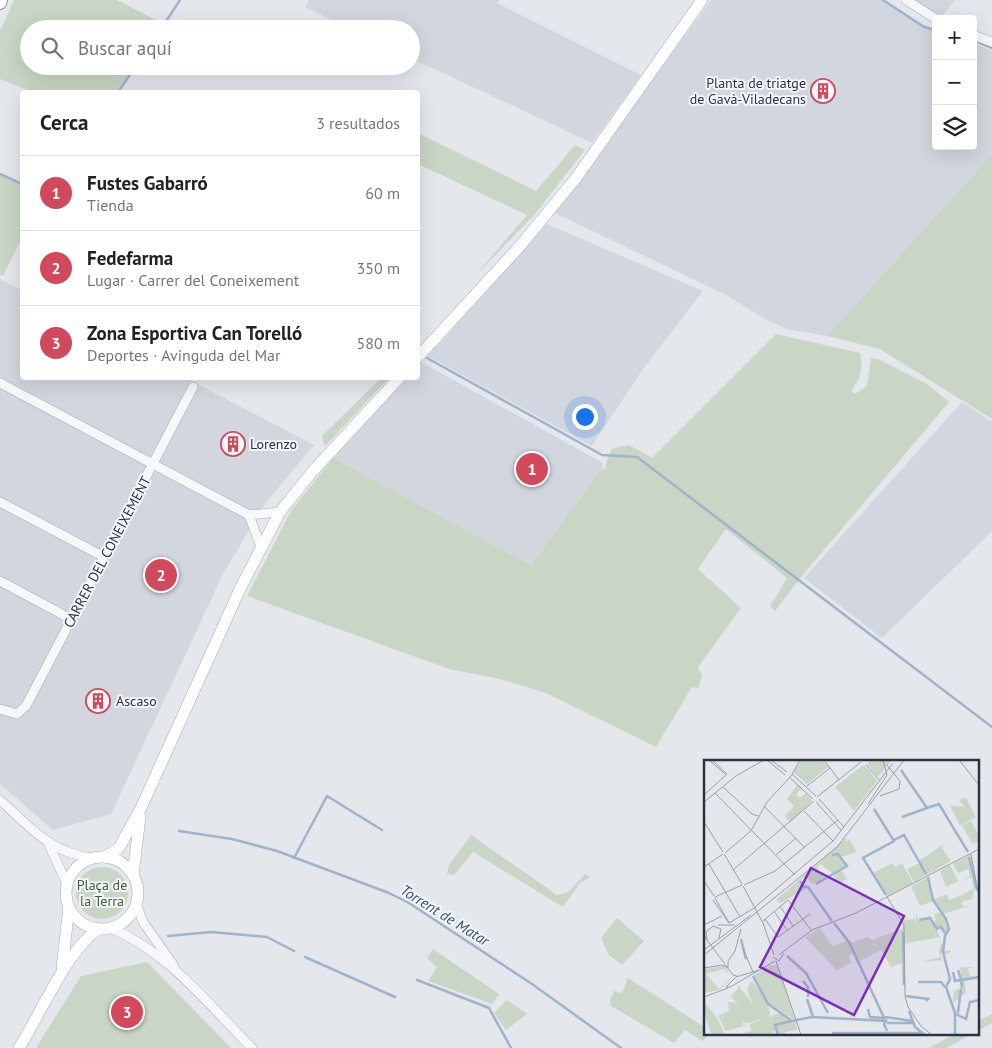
<!DOCTYPE html>
<html lang="es">
<head>
<meta charset="utf-8">
<style>
  body { margin:0; font-family:"PT Sans",sans-serif; background:#f2f2f2; color:#222 }
  .controls { position:absolute; right:15px; top:15px; display:grid; overflow:hidden; border-radius:5px; box-shadow:0 5px 20px #0002 }
  .controls button { width:45px; height:45px; display:grid; place-items:center; padding:0; border:0; border-bottom:1px solid #e0e0e0; background:#fff; color:#222; font:25px sans-serif }
  .you { position:absolute; left:584px; top:416px; width:18px; height:18px; margin:-12px; border:4px solid #fff; border-radius:50%; background:#1a73e8; box-shadow:0 0 0 8px #1a73e833 }
  .badge { display:grid; place-items:center; width:32px; height:32px; border-radius:50%; background:#d1495b; color:#fff; font-size:16px; font-weight:700 }
  .pin { position:absolute; translate:-50% -50%; border:2px solid #fff; box-shadow:0 1px 5px #0006 }
  .list { margin:0; padding:0; list-style:none }
  h2 { display:flex; justify-content:space-between; align-items:center; height:65px; margin:0; padding:0 20px; font-size:21px }
  h2 small { font-size:16px; font-weight:400; color:#767676 }
  .list li { display:grid; grid-template-columns:32px 1fr auto; gap:15px; align-items:center; box-sizing:border-box; height:75px; padding:0 20px; border-top:1px solid #e0e0e0 }
  .list b { display:block; font-size:19px; white-space:nowrap }
  .list p { margin:0; font-size:16px; white-space:nowrap; color:#767676 }
  .list em { font-size:16px; font-style:normal; color:#767676 }
  .icon { flex:none; width:28px; height:28px; fill:none; stroke:currentColor; stroke-width:2; stroke-linecap:round; stroke-linejoin:round }
  .map { position:relative; flex:none; width:992px; height:1048px; overflow:hidden }
  .search { position:absolute; background:#fff; box-shadow:0 5px 20px #0002; left:20px; top:20px; width:400px; height:55px; display:flex; align-items:center; gap:12px; box-sizing:border-box; padding:0 18px; border-radius:28px; color:#767676; font-size:19px }
  .panel { position:absolute; background:#fff; box-shadow:0 5px 20px #0002; left:20px; top:90px; width:400px; height:290px; border-radius:5px }
  .map>svg:first-child { display:block }
  .built { fill:#d2d6de }
  .green { fill:#c9d6c5 }
  .lines { fill:none; stroke-linecap:round; stroke-linejoin:round }
  .stream { stroke:#9fb4cc; stroke-width:2.5 }
  .minor-casing { stroke:#a9aeb7; stroke-width:10 }
  .major-casing { stroke:#a3abb8; stroke-width:12 }
  .highway-casing { stroke:#8b94a3; stroke-width:14 }
  .minor { stroke:#f7f8fa; stroke-width:9 }
  .major { stroke:#fff; stroke-width:11 }
  .highway { stroke:#fff; stroke-width:12 }
  .labels { text-anchor:middle; dominant-baseline:central; stroke-width:4; stroke-linejoin:round; paint-order:stroke }
  .poi-label { font-size:14px; fill:#2b3445; stroke:#f4f6f9; text-anchor:start }
  .street-label { font-size:14px; fill:#2b3445; stroke:#f4f6f9 }
  .park-label { font-size:14px; fill:#3f6138; stroke:#f4f6f9 }
  .water-label { font-size:15px; font-style:italic; fill:#34527a; stroke:#f4f6f9 }
  .inset-river { fill:none; stroke:#9fb4cc; stroke-width:2.5 }
  .inset-road { fill:none; stroke:#9a9fa9; stroke-width:1 }
  .view { fill:#7b2cbf; fill-opacity:0.15; stroke:#7b2cbf; stroke-width:2.5 }
  .inset-edge { fill:none; stroke:#2b3445; stroke-width:2.5 }
</style>
</head>
<body>
<div class="map">
<svg width="992" height="1048" viewBox="0 0 992 1048">
  <rect width="100%" height="100%" fill="#e4e7ec"/>
  <g class="built">
    <path d="M309 0H499L497 3 641 75 592 143 411 58V29H350L305 7Z"/>
    <path d="M711 0H883L936 32V146H973V43L992 51V154L827 336 787 329 765 319 728 296 555 213Z"/>
    <path d="M912 0H955L942 16H936Z"/>
    <path d="M547 224 703 291 643 369 592 446 428 356Z"/>
    <path d="M0 279 22 291V378H186L314 445 264 505 223 574 111 814 53 830 0 784Z"/>
    <path d="M421 362 603 463 602 468 531 565 333 458 407 378H418V366Z"/>
    <path d="M962 402 992 422V531L882 638 804 578Z"/>
  </g>
  <g class="green">
    <path d="M14 0H117L168 26 166 29H29V66H137L116 92H32L0 79V31Z"/>
    <path d="M418 133 536 191 575 145 585 150 535 214 474 277 527 215 418 164Z"/>
    <path d="M992 154V419L880 349 827 336Z"/>
    <path d="M0 174 22 185V238L3 276 0 275Z"/>
    <path d="M776 334 860 353C863 369 861 378 851 391L855 394 867 386 871 358 878 359 927 384 949 402 802 576 775 611 770 606 787 578 726 529 698 569 741 608 698 667 702 676 698 688 692 687 656 747 546 693 500 679 449 669 247 596 291 511 333 458 531 565 602 468 604 470 611 449 629 445 652 458Z"/>
    <path d="M381 378H389L325 446 322 436Z"/>
    <path d="M471 835 557 895 568 892 585 874 590 877 580 883 563 907 473 852 454 875 447 874 449 865Z"/>
    <circle cx="102" cy="893" r="26"/>
    <path d="M617 918 644 941 622 965 609 955 601 938Z"/>
    <path d="M433 949 499 994 492 1004 428 981 437 967 427 958Z"/>
    <path d="M147 962 231 1048H36L81 976Z"/>
    <path d="M628 978 706 1028V1034H711L702 1041 685 1030 674 1043 611 1006 610 1000 614 991 622 993Z"/>
    <path d="M507 1000 527 1014 506 1030 494 1013Z"/>
    <path d="M992 1014V1023L978 1031V1021Z"/>
    <path d="M954 1034H972L946 1048H929Z"/>
  </g>
  <g class="lines">
    <g class="stream">
      <path d="M883 0 924 27 936 30"/>
      <path d="M161 29 180 0"/>
      <path d="M973 40 992 48"/>
      <path d="M118 92 136 66"/>
      <path d="M0 174 22 184"/>
      <path d="M427 358 602 455 637 457 992 727"/>
      <path d="M179 831 232 839 277 851 389 893 409 903 532 984 621 1048"/>
      <path d="M294 858 327 796 382 830"/>
      <path d="M168 936 211 932 267 937 294 951"/>
      <path d="M305 957 395 997"/>
      <path d="M417 980 489 1008 511 1048"/>
    </g>
    <defs>
      <g id="minor">
        <path d="M906 0 936 19"/>
        <path d="M973 35 992 42"/>
        <path d="M0 383 249 515 280 512"/>
        <path d="M0 502 104 557"/>
        <path d="M249 515 261 547"/>
        <path d="M0 581 71 619"/>
        <path d="M0 709 17 714 26 706 193 387"/>
        <path d="M0 800C31 828 49 852 92 858"/>
        <path d="M49 845 67 884"/>
        <path d="M136 903 143 922 174 966"/>
        <path d="M111 928C168 952 209 1005 252 1048"/>
      </g>
      <g id="major">
        <path d="M418 357 520 246 576 178 702 0"/>
        <path d="M105 857 119 848 141 808 240 589 280 512 312 472 399 378"/>
        <circle cx="102" cy="893" r="36"/>
        <path d="M133 875 140 817"/>
        <path d="M62 968 69 907"/>
        <path d="M19 1048C40 1015 68 948 99 929"/>
      </g>
      <path id="highway" d="M0 3 1 0"/>
    </defs>
    <use href="#minor" class="minor-casing"/>
    <use href="#major" class="major-casing"/>
    <use href="#highway" class="highway-casing"/>
    <use href="#minor" class="minor"/>
    <use href="#major" class="major"/>
    <use href="#highway" class="highway"/>
  </g>
  <defs>
    <symbol id="building-ring" viewBox="-11 -11 22 22"><circle r="9.5" fill="#f4f6f9" stroke="#d1495b" stroke-width="1.5"/><path d="M-4-6H4V6H1V3H-1V6H-4ZM-2.5-4.3h1.7v1.8h-1.7ZM.8-4.3h1.7v1.8H.8ZM-2.5-1h1.7V.8h-1.7ZM.8-1h1.7V.8H.8Z" fill="#d1495b"/></symbol>
  </defs>
  <g fill-rule="evenodd">
    <use href="#building-ring" x="809" y="77" width="28" height="28"/>
    <use href="#building-ring" x="219" y="430" width="28" height="28"/>
    <use href="#building-ring" x="84" y="687" width="28" height="28"/>
  </g>
  <g class="labels">
    <g class="poi-label">
      <text x="806" y="83" text-anchor="end">Planta de triatge<tspan x="806" dy="16">de Gavà-Viladecans</tspan></text>
      <text x="250" y="444">Lorenzo</text>
      <text x="116" y="701">Ascaso</text>
    </g>
    <g class="street-label">
      <text transform="translate(107 552) rotate(-62)">CARRER DEL CONEIXEMENT</text>
    </g>
    <g class="park-label">
      <text x="102" y="885">Plaça de<tspan x="102" dy="16">la Terra</tspan></text>
    </g>
    <g class="water-label">
      <text transform="translate(445 915) rotate(32)">Torrent de Matar</text>
    </g>
  </g>
  <g transform="translate(704 760)">
    <rect width="275" height="275" fill="#e4e7ec"/>
    <path d="M98 0H118L124 7 103 24 89 12ZM165 0H188L174 17 164 4ZM158 6H162L173 21 150 51 131 27ZM94 24 98 28 92 34 96 38 102 33 108 41 86 62 81 56 90 46 83 39ZM262 37 272 57 256 66 246 45 261 47 255 40ZM267 61 275 76V81L269 84 258 66ZM200 75 215 101 240 84 238 88 247 101 210 122 203 109 216 103ZM143 77 142 82 145 79 153 92 137 97 144 105 137 110 143 119 135 124 129 114 116 104 113 107 121 119 108 124 102 116 96 121 104 128 76 143 72 140ZM267 94 271 128 268 139 258 142 259 146 268 145 239 154 245 169 242 174 237 167 232 169 236 177 199 184V160L212 159V152L214 160 227 156V161H232L230 154 238 152 229 141 216 146 207 126 223 118 227 135 231 139 243 134 245 140 258 135 269 129 268 117 259 120 266 116 264 109 254 113 249 104ZM189 103 191 107 198 103 209 123 183 136 169 113ZM246 105 254 121 242 127 236 111ZM116 168 129 187 143 180 146 183 164 177 171 183 169 187 172 184 174 188 168 180 199 168 198 203 187 207 177 190 150 204 153 201 149 194 145 196 147 202 133 211 101 177ZM237 182 239 190 248 191 240 195 236 193 238 200 217 202 236 197 235 192ZM67 205 74 206 91 260 65 244 55 231 50 215ZM20 206 28 218 15 230 0 233V209ZM20 209 28 217 15 229 2 214ZM251 208 264 207 271 208H264L266 216 275 219 261 221 262 233 249 243 250 231 257 228 256 221H251L258 219 256 208ZM48 220 65 247 66 257 76 252 86 262 91 261 93 270 81 272 82 275H75L73 269 66 275H34L47 271 46 264 61 258 44 263 39 262V265H44L22 271 14 256 25 251 24 242H30L36 248 27 236 34 229V225L49 244 43 230ZM0 241 14 260 21 275H8L0 254Z" fill="#c9d6c5" fill-rule="evenodd"/>
    <path class="inset-river" d="M197 10 223 48 235 44 264 92M170 49 190 81 159 98 182 135M198 57 223 48M190 80 200 75 222 114M265 97 273 130M224 117 229 140 242 159 245 169 241 176 239 192 246 219 242 227 251 253V275M96 121 100 127H104L128 161M112 124 143 106 134 94 128 95M215 160 226 158 233 169 237 167 241 173M130 163 145 182 181 260M199 172 200 225M37 179 42 199M83 196 102 213 124 253M249 212 251 221 257 220 254 210M49 216 64 244 88 261 108 257 182 261 180 264 183 271M99 221 104 227V237M214 222H237L241 227M258 228 257 220 275 217M202 236 224 239 222 241M103 239 109 257M164 249 166 257 180 258M205 251 211 267 221 275M254 253 257 229M252 254 262 259 266 242 275 240M181 257 209 261M183 263H209M128 273H219M74 275 71 265 88 261"/>
    <path class="inset-road" d="M5 0 21 14M8 0 23 14M63 0 81 15M67 0 83 12M120 0 135 20M255 0 275 25M162 4 175 20M183 5 196 21 195 29M88 14 112 36M85 17 109 39M103 26 126 8M19 27 48 54 54 56M11 33 91 115M0 35 23 14M176 36 195 29M113 37 157 2M115 39 140 67M0 42 32 16 60 0M112 42 137 70M164 44 183 15 179 0M60 46 101 88M100 51 129 81M0 62 19 92M21 93 47 71 63 42 87 16 96 0M20 94 38 124M267 94 275 137M72 95 92 78M5 104 36 157M0 107 19 94M29 110 110 41M0 121 10 136M40 125 71 111 134 60M39 126 59 163 70 195M11 137 38 125M183 137 200 165 201 236 204 247 217 266 228 275M11 138 25 163M9 140 25 163M76 146 89 166M51 147 129 81 189 3M70 151 83 170M61 159 74 177 106 154M59 161 84 140 107 170M25 163 52 147M0 165 18 156M14 165H31M0 176 29 215 33 216M3 180 2 172 9 166 17 169 15 178M39 189 49 212M0 190 47 155M0 195 133 87 200 0M75 195 108 170 152 153 275 89M69 197 75 201 80 193M72 201 97 275M0 208 18 205 24 208V201L31 191 37 169M55 210 32 217 22 227H26L71 201M0 237 24 228"/>
    <path class="view" d="M107 108 200 156 150 255 56 207Z"/>
    <rect width="275" height="275" class="inset-edge"/>
  </g>
</svg>
<div class="controls">
<button>+</button>
<button>−</button>
<button><svg class="icon" aria-label="layers" viewBox="0 0 24 24"><path d="M12 4l9 5-9 5-9-5zM3 14l9 5 9-5"/></svg></button>
</div>
<div class="you"></div>
<div class="pin badge" style="left:532px;top:469px">1</div>
<div class="pin badge" style="left:161px;top:575px">2</div>
<div class="pin badge" style="left:127px;top:1012px">3</div>
<div class="search"><svg class="icon" aria-label="search" viewBox="0 0 24 24"><circle cx="10" cy="10" r="6"/><path d="M15 15l6 6"/></svg>Buscar aquí</div>
<section class="panel">
<h2>Cerca<small>3 resultados</small></h2>
<ul class="list">
<li><span class="badge">1</span><div><b>Fustes Gabarró</b><p>Tienda</p></div><em>60 m</em></li>
<li><span class="badge">2</span><div><b>Fedefarma</b><p>Lugar · Carrer del Coneixement</p></div><em>350 m</em></li>
<li><span class="badge">3</span><div><b>Zona Esportiva Can Torelló</b><p>Deportes · Avinguda del Mar</p></div><em>580 m</em></li>
</ul>
</section>
</div>
</body>
</html>
